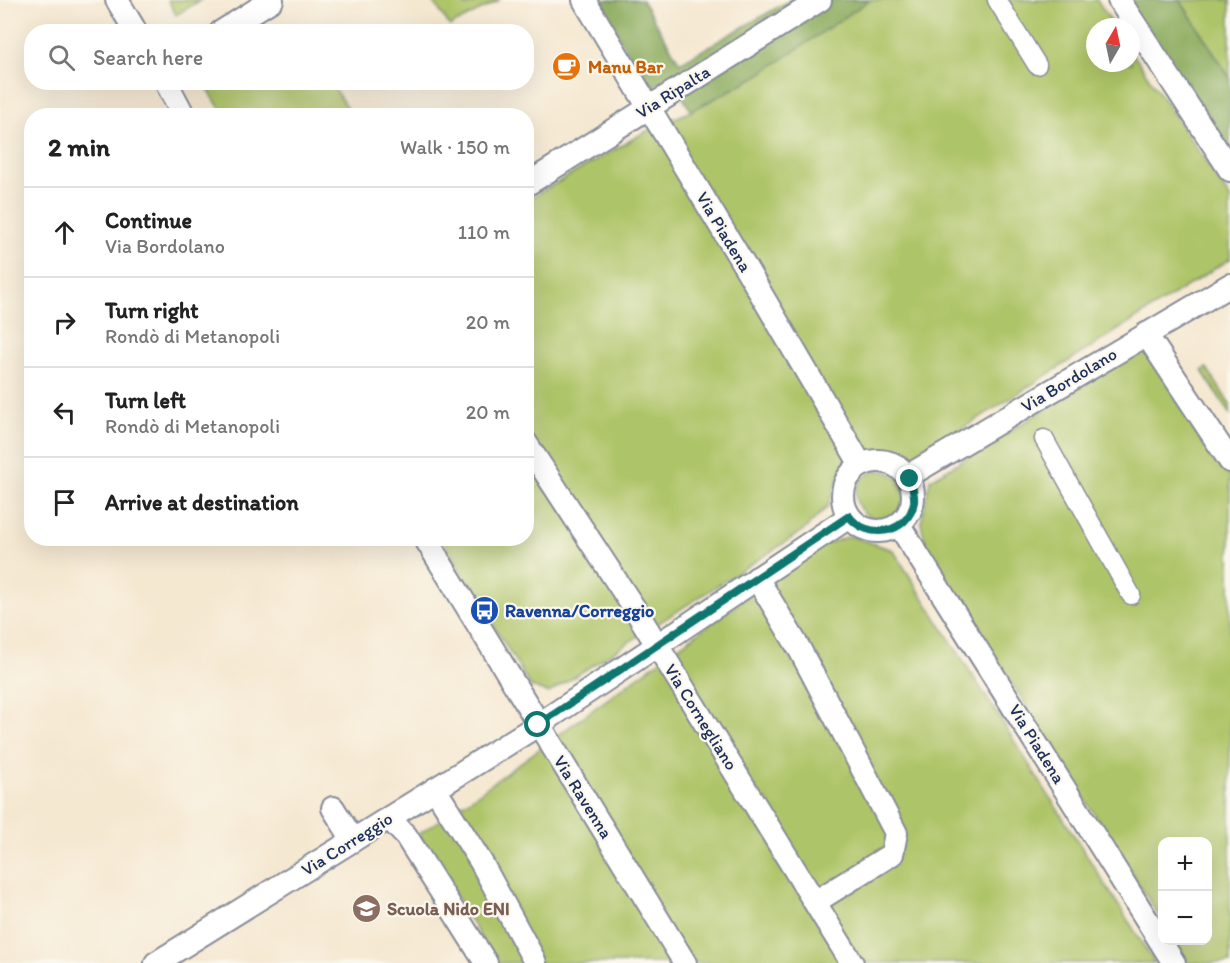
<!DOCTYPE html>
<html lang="en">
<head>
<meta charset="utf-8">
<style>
  body { margin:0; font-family:Itim,sans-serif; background:#f6f6f6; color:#222 }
  .controls { position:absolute; right:18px; bottom:18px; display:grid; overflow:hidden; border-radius:12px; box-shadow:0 6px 24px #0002 }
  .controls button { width:54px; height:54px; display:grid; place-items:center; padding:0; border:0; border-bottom:2px solid #e0e0e0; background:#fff; color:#222; font:30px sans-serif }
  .compass { position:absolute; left:1086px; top:18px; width:54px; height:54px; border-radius:50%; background:#fff; box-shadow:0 6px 24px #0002; rotate:9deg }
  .stop { position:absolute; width:18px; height:18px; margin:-14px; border:4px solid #0f766e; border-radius:50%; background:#fff }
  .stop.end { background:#0f766e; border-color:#fff; box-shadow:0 2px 6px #0008 }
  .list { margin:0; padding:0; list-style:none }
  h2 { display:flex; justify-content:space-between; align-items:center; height:78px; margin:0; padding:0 24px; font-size:26px }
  h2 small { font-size:20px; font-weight:400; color:#767676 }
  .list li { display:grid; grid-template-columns:39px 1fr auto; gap:18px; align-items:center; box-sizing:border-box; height:90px; padding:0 24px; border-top:2px solid #e0e0e0 }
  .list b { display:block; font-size:22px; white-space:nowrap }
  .list p { margin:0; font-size:20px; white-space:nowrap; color:#767676 }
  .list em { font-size:20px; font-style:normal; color:#767676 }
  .icon { flex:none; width:33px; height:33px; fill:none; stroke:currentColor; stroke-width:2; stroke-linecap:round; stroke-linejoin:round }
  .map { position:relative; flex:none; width:1230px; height:963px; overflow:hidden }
  .search { position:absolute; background:#fff; box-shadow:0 6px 24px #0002; left:24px; top:24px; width:510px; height:66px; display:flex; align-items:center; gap:15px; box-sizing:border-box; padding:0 21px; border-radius:24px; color:#767676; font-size:22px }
  .panel { position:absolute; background:#fff; box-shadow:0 6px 24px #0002; left:24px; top:108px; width:510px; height:438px; border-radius:24px }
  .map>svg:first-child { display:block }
  .green { fill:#aec468; stroke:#647a63; stroke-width:1.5 }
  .forest { fill:#8aaa5c; stroke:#526c5d; stroke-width:1.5 }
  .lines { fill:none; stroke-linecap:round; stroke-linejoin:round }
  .pedestrian-casing { stroke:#888c98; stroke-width:21 }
  .minor-casing { stroke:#888c98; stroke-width:26 }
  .pedestrian { stroke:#fff; stroke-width:18 }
  .minor { stroke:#fff; stroke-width:22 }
  .route { stroke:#0f766e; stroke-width:8 }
  .labels { text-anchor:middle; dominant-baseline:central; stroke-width:4.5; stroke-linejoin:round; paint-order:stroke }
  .food-label { font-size:18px; font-weight:bold; fill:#c56008; stroke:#fbf7ec; text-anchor:start }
  .street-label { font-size:18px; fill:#1b2f5e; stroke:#fbf7ec }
  .transit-label { font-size:18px; font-weight:bold; fill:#164399; stroke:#fbf7ec; text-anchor:start }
  .education-label { font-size:18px; font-weight:bold; fill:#785e54; stroke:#fbf7ec; text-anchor:start }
</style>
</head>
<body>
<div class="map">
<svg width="1230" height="963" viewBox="0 0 1230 963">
  <rect width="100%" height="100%" fill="#fbf7ec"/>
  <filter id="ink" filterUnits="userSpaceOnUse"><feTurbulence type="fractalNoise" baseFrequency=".0167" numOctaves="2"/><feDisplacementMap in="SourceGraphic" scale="12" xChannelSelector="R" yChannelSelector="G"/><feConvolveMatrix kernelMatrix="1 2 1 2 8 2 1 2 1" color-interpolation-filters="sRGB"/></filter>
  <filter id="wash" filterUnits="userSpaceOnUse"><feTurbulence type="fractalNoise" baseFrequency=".008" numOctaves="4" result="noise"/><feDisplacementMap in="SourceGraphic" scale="24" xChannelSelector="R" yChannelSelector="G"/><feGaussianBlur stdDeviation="1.35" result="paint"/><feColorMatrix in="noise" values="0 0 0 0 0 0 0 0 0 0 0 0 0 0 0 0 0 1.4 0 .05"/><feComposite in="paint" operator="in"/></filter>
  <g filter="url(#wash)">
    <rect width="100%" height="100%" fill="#f5e8d1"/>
    <g class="green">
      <path d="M168 0H201L176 15Z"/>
      <path d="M432 0H462L466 6 483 0H500L450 26Z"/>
      <path d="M870 0H1097L1115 27H1095V63H1131V51L1230 198V259L913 460H892L846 456 828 506 803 531 549 693 531 687 441 539 526 538 527 200 645 132 691 111 757 76Z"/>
      <path d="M1180 0H1230V78Z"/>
      <path d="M204 83H274L277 88 286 83H331L351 115H224Z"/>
      <path d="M1146 347 1230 477V963H1189L1175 941 1208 940V842H1162V921L927 549 921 523 930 480Z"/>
      <path d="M1207 368 1230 405V414L1202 371Z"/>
      <circle cx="880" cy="495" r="24"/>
      <path d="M850 536 893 550 1155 963H496L419 834 479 793 814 548Z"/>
    </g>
    <g class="forest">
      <path d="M597 0H642L680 63 790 0H870L757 76 691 111 672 79 648 87Z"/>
      <path d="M1121 0H1180L1230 78V149L1196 97 1154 48Z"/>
    </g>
  </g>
  <g filter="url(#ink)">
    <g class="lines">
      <defs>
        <g id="pedestrian">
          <path d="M997 0 1037 65"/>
          <path d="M1044 439 1131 595"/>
        </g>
        <g id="minor">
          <path d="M117 0 136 32"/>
          <path d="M584 0 750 275 861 465"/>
          <path d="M1119 0 1230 170"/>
          <path d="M221 32 272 0"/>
          <path d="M166 82 184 116"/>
          <path d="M526 185 820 0"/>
          <path d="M1146 334 1230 461"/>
          <path d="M526 443 638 614 852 963"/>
          <circle cx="878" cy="496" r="35"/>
          <path d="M908 476 1230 285"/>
          <path d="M899 525 1174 963"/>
          <path d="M425 538 685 963"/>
          <path d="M757 578 800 650 896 833 892 854 815 902"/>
          <path d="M435 789 481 862 533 958 535 963"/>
          <path d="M333 808 353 840"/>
          <path d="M389 818 406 836 486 963"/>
          <path d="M156 963 538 725 849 517"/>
        </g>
      </defs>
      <use href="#pedestrian" class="pedestrian-casing"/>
      <use href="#minor" class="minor-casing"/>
      <use href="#pedestrian" class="pedestrian"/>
      <use href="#minor" class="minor"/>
    </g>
  </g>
  <g class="lines" filter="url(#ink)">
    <path class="route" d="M538 725 849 516C867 541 909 534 914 502 915 494 912 486 910 479"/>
  </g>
  <defs>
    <symbol id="cafe-disc" viewBox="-11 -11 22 22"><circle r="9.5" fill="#e8710a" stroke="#fbf7ec"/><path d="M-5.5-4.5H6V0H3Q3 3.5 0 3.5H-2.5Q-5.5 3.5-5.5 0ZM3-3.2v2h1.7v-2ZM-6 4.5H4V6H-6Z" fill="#fff"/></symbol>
    <symbol id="bus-disc" viewBox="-11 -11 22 22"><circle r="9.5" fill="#1a4fb4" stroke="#fbf7ec"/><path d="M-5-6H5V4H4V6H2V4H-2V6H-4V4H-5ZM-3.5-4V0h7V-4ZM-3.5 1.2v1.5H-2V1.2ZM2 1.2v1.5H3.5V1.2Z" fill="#fff"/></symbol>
    <symbol id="school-disc" viewBox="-11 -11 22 22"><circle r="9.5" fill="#8d6e63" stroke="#fbf7ec"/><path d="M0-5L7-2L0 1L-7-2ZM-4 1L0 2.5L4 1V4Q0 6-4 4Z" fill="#fff"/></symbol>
  </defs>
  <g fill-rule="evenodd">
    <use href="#cafe-disc" x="550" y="50" width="33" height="33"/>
    <use href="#bus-disc" x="468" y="594" width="33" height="33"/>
    <use href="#school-disc" x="350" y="892" width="33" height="33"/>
  </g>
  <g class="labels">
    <g class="food-label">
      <text x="588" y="67">Manu Bar</text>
    </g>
    <g class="street-label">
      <text transform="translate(673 92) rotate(-32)">Via Ripalta</text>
      <text transform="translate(724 232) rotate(59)">Via Piadena</text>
      <text transform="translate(1069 380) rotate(-31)">Via Bordolano</text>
      <text transform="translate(701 717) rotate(58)">Via Cornegliano</text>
      <text transform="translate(1037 744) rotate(58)">Via Piadena</text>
      <text transform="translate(583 797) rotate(58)">Via Ravenna</text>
      <text transform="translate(347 844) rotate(-32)">Via Correggio</text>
    </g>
    <g class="transit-label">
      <text x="505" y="611">Ravenna/Correggio</text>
    </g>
    <g class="education-label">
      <text x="387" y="909">Scuola Nido ENI</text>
    </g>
  </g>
</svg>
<div class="controls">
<button>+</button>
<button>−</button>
</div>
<svg class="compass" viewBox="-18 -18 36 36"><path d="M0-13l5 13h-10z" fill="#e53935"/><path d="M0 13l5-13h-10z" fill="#767676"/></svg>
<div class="stop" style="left:538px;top:725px"></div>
<div class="stop end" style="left:910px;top:479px"></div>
<div class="search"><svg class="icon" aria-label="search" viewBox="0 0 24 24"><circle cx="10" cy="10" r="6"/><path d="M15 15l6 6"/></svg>Search here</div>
<section class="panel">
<h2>2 min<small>Walk · 150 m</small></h2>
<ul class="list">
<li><svg class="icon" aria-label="ahead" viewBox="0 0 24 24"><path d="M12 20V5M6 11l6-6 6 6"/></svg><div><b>Continue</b><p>Via Bordolano</p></div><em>110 m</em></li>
<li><svg class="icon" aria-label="right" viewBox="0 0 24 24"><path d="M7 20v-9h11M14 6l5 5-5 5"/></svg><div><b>Turn right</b><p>Rondò di Metanopoli</p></div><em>20 m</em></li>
<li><svg class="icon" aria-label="left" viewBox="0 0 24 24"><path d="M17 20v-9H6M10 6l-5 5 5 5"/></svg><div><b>Turn left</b><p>Rondò di Metanopoli</p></div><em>20 m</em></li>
<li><svg class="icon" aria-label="arrive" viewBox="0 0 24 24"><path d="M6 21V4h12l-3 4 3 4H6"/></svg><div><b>Arrive at destination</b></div></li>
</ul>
</section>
</div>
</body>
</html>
